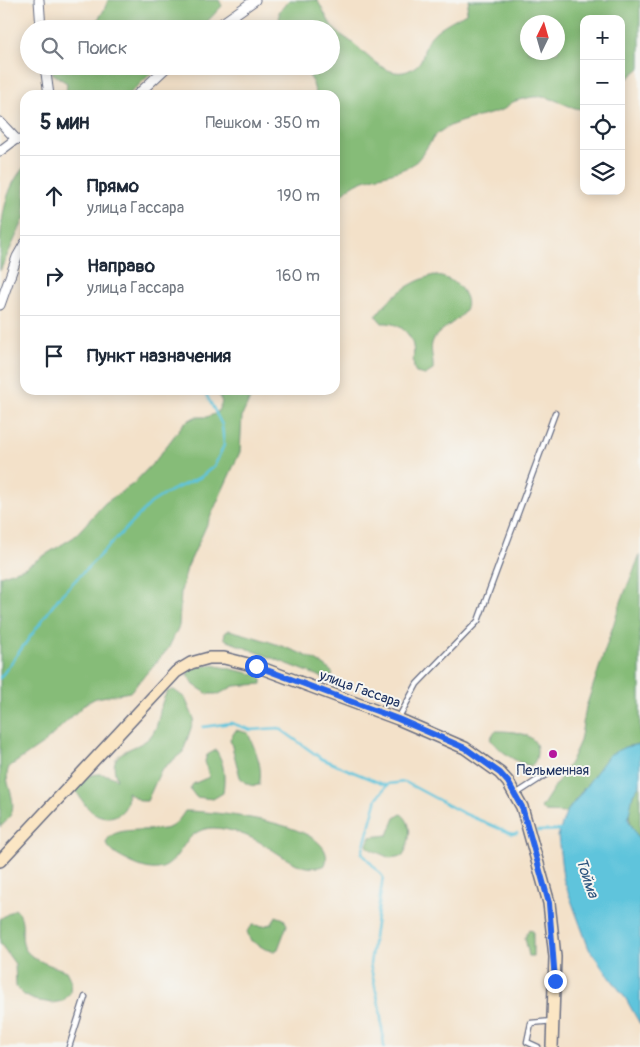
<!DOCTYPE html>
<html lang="ru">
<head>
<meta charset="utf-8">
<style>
  body { margin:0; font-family:Pangolin,sans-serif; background:#f6f6f7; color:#1f2937 }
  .controls { position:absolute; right:15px; top:15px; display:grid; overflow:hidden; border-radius:10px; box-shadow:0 2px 12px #0003 }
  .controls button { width:45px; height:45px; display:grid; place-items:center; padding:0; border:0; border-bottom:1px solid #e0e1e3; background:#fff; color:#1f2937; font:25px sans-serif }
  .compass { position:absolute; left:520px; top:15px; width:45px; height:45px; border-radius:50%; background:#fff; box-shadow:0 2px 12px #0003; rotate:5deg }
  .stop { position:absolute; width:15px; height:15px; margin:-11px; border:4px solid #2563eb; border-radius:50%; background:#fff }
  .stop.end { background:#2563eb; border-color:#fff; box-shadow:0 1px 5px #0008 }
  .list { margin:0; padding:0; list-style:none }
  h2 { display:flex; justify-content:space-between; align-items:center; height:65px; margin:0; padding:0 20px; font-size:21px }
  h2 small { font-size:16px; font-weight:400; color:#747a83 }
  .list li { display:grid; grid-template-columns:32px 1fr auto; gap:15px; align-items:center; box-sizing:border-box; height:80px; padding:0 20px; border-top:1px solid #e0e1e3 }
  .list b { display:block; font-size:19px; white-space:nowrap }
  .list p { margin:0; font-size:16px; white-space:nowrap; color:#747a83 }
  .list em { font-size:16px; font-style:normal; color:#747a83 }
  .icon { flex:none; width:28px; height:28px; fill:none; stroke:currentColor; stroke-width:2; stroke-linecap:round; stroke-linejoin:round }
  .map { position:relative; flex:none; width:640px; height:1047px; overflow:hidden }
  .search { position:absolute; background:#fff; box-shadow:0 2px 12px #0003; left:20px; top:20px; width:320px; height:55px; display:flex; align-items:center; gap:12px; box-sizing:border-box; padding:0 18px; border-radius:28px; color:#747a83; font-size:19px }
  .panel { position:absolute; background:#fff; box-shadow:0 2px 12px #0003; left:20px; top:90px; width:320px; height:305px; border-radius:15px }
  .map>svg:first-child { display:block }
  .forest { fill:#86bc78; stroke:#50766b; fill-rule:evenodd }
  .water { fill:#5fc4dc; stroke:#3d7a9d }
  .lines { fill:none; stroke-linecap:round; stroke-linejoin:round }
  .stream { stroke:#5fc4dc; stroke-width:2.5 }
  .service-casing { stroke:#676d83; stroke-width:7 }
  .minor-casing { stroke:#676d83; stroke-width:11 }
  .secondary-casing { stroke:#676d83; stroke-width:14 }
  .service { stroke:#fff; stroke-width:4.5 }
  .minor { stroke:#fff; stroke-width:9 }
  .secondary { stroke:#fbe6c4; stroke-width:11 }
  .route { stroke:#2563eb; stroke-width:6 }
  .poi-dot { fill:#b5179e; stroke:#f6f6f2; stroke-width:2 }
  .labels { text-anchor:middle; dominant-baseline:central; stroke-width:4; stroke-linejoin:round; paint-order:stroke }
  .street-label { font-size:14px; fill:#1b2f5e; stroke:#f6f6f2 }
  .poi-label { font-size:14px; fill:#1b2f5e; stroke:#f6f6f2 }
  .water-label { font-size:15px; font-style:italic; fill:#2c547e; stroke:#f6f6f2 }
</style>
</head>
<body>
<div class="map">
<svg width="640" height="1047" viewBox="0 0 640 1047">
  <rect width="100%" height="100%" fill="#f6f6f2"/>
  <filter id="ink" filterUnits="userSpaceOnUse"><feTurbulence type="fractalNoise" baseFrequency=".02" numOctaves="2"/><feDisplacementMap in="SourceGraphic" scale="10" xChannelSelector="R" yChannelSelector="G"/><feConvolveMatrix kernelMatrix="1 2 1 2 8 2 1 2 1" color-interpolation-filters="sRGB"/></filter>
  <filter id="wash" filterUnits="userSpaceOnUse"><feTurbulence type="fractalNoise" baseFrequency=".0096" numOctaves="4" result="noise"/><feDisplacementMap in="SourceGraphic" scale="20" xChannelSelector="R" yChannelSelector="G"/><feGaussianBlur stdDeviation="1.12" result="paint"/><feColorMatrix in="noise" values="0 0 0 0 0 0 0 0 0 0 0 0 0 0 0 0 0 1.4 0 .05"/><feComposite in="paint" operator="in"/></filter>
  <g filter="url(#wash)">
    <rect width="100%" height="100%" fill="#f3e1c9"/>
    <g class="forest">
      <path d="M108 0H219L222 6 200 29H64C88 17 96 34 108 0Z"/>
      <path d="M289 0H317C323 9 328 22 335 30 340 35 348 39 354 44 369 57 393 85 416 66 425 59 422 49 429 39 437 27 454 20 466 13L469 0H640V68L621 84V19H584V109C568 110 554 94 533 97 527 98 516 100 511 103 508 105 507 108 502 110 482 118 456 119 438 133 427 143 422 161 408 167 377 181 358 172 335 203V95H316L312 80 302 66H331V29H280L279 12ZM528 22H558V52H528Z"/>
      <path d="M52 66H159L128 95H66L67 83 53 74Z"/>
      <path d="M25 166V217L0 271C0 235 0 193 25 166Z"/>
      <path d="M434 275C446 278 457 281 463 292 479 318 438 324 432 343 430 352 434 361 433 370L425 375 416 373C411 363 415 356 413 346 410 331 397 322 382 323L376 316C388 297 412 281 434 275Z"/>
      <path d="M216 390H254L242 416 240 452 187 568 181 591 179 626 168 649 130 692 96 698 86 703 44 743 9 767C0 786 28 805 0 827V576L24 568 74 537 105 503 133 484 156 460 184 423 195 417H207L217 413 222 402Z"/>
      <path d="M640 555V744L625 747 584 788 566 813 545 812 541 808 571 761 580 741 586 707 622 599Z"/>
      <path d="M229 630C252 636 323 656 333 674L329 679 324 678 228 641 224 638 225 633Z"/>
      <path d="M213 665 258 675 262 679V684L234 686 219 694H208L194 685 188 676 189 670 193 667Z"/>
      <path d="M174 690 185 698 194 719 183 752 161 770 147 801H141L127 792C131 815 108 824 91 811 84 805 80 797 75 789L76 783C90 773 101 771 117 779 105 748 135 752 150 737 162 724 157 705 168 691Z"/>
      <path d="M236 730 248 733C255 750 264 767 259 785 251 787 245 784 240 777L230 739Z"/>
      <path d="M495 731C508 731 539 731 537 752 537 757 535 763 531 766 516 763 500 751 490 739Z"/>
      <path d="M216 750C225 764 225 777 223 793L213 799 196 797 190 789 193 784 209 777 205 761 207 755Z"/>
      <path d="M640 784V841C628 823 622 801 640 784Z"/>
      <path d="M185 811C210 811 342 823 325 865 303 875 281 854 263 844 250 836 229 828 213 828 172 829 185 888 132 863 120 857 112 854 106 843 111 824 152 833 168 828 176 825 181 817 185 811Z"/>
      <path d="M401 814C415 824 409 843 403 856L390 858 370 849 367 845 370 837 388 835 395 818Z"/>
      <path d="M15 909C28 919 18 936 25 949 32 961 54 966 66 971L71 981 70 993 63 1001 52 1003 34 1000 24 995 16 987 15 964 0 943V919Z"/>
      <path d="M276 916 284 919 287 925 278 949 274 951 265 949 250 940 247 931 253 925 263 926 272 924Z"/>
      <path d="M529 929 533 931V956H529L525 938Z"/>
    </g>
    <path class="water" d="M640 744V784L633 794 628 819 640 841V1024L626 999 589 949 563 878 558 836 566 813 609 755 625 747Z"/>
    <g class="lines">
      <g class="stream">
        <path d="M0 678 60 596 151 503 170 491 201 477 215 465 224 445 222 425 204 390"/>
        <path d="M203 727 231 723 251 730 279 728 322 759 387 786"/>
        <path d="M537 831 562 830"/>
        <path d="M384 1047 380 1009 370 964 383 877 362 853 377 798 388 784 405 782 463 813 512 834 517 833"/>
      </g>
    </g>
  </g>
  <g filter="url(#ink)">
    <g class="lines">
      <defs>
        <g id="service">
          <path d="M399 717 417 684 478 621 555 413"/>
          <path d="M516 794 550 772"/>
          <path d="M69 1047 85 997"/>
          <path d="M538 1047 527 1042 531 1023 553 1021"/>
        </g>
        <g id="minor">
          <path d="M39 0 41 29"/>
          <path d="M214 29 255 0"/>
          <path d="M45 66 49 95"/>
          <path d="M137 95 168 66"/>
          <path d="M0 122 16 139 25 140"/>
          <path d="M0 151 16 139"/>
          <path d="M0 305 17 257 25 243"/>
        </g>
        <path id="secondary" d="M0 861 176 672 191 663 209 658H224L256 666 398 719 465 748 500 773 508 782 522 807 549 903 555 957 552 1047"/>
      </defs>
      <use href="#service" class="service-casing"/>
      <use href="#minor" class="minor-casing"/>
      <use href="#secondary" class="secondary-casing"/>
      <use href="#service" class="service"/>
      <use href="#minor" class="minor"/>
      <use href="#secondary" class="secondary"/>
    </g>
  </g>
  <g class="lines" filter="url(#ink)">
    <path class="route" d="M256 666 398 719 465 748 500 773 508 782 522 807 549 903 555 981"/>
  </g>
  <circle class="poi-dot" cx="553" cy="754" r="5"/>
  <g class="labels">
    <g class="street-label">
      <text transform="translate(360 689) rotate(20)">улица Гассара</text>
    </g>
    <g class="poi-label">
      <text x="553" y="770">Пельменная</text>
    </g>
    <g class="water-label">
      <text transform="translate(587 878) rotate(71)">Тойма</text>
    </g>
  </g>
</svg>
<div class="controls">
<button>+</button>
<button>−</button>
<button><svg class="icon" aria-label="locate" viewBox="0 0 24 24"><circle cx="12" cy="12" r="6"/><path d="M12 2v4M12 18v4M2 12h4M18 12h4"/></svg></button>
<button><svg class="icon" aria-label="layers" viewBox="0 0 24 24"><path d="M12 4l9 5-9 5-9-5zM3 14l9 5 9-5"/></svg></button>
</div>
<svg class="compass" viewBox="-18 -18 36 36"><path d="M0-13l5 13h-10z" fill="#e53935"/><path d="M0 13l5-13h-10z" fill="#747a83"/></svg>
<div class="stop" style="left:256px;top:666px"></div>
<div class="stop end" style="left:555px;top:981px"></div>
<div class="search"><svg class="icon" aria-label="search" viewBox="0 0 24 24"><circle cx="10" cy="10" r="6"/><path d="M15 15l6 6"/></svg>Поиск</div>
<section class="panel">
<h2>5 мин<small>Пешком · 350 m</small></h2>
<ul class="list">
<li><svg class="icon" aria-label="ahead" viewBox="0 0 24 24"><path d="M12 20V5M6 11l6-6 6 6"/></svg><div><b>Прямо</b><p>улица Гассара</p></div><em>190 m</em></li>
<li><svg class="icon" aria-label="right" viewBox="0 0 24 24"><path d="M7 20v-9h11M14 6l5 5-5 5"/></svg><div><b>Направо</b><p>улица Гассара</p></div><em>160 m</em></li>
<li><svg class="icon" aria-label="arrive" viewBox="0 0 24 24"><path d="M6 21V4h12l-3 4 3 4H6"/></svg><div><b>Пункт назначения</b></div></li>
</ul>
</section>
</div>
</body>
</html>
